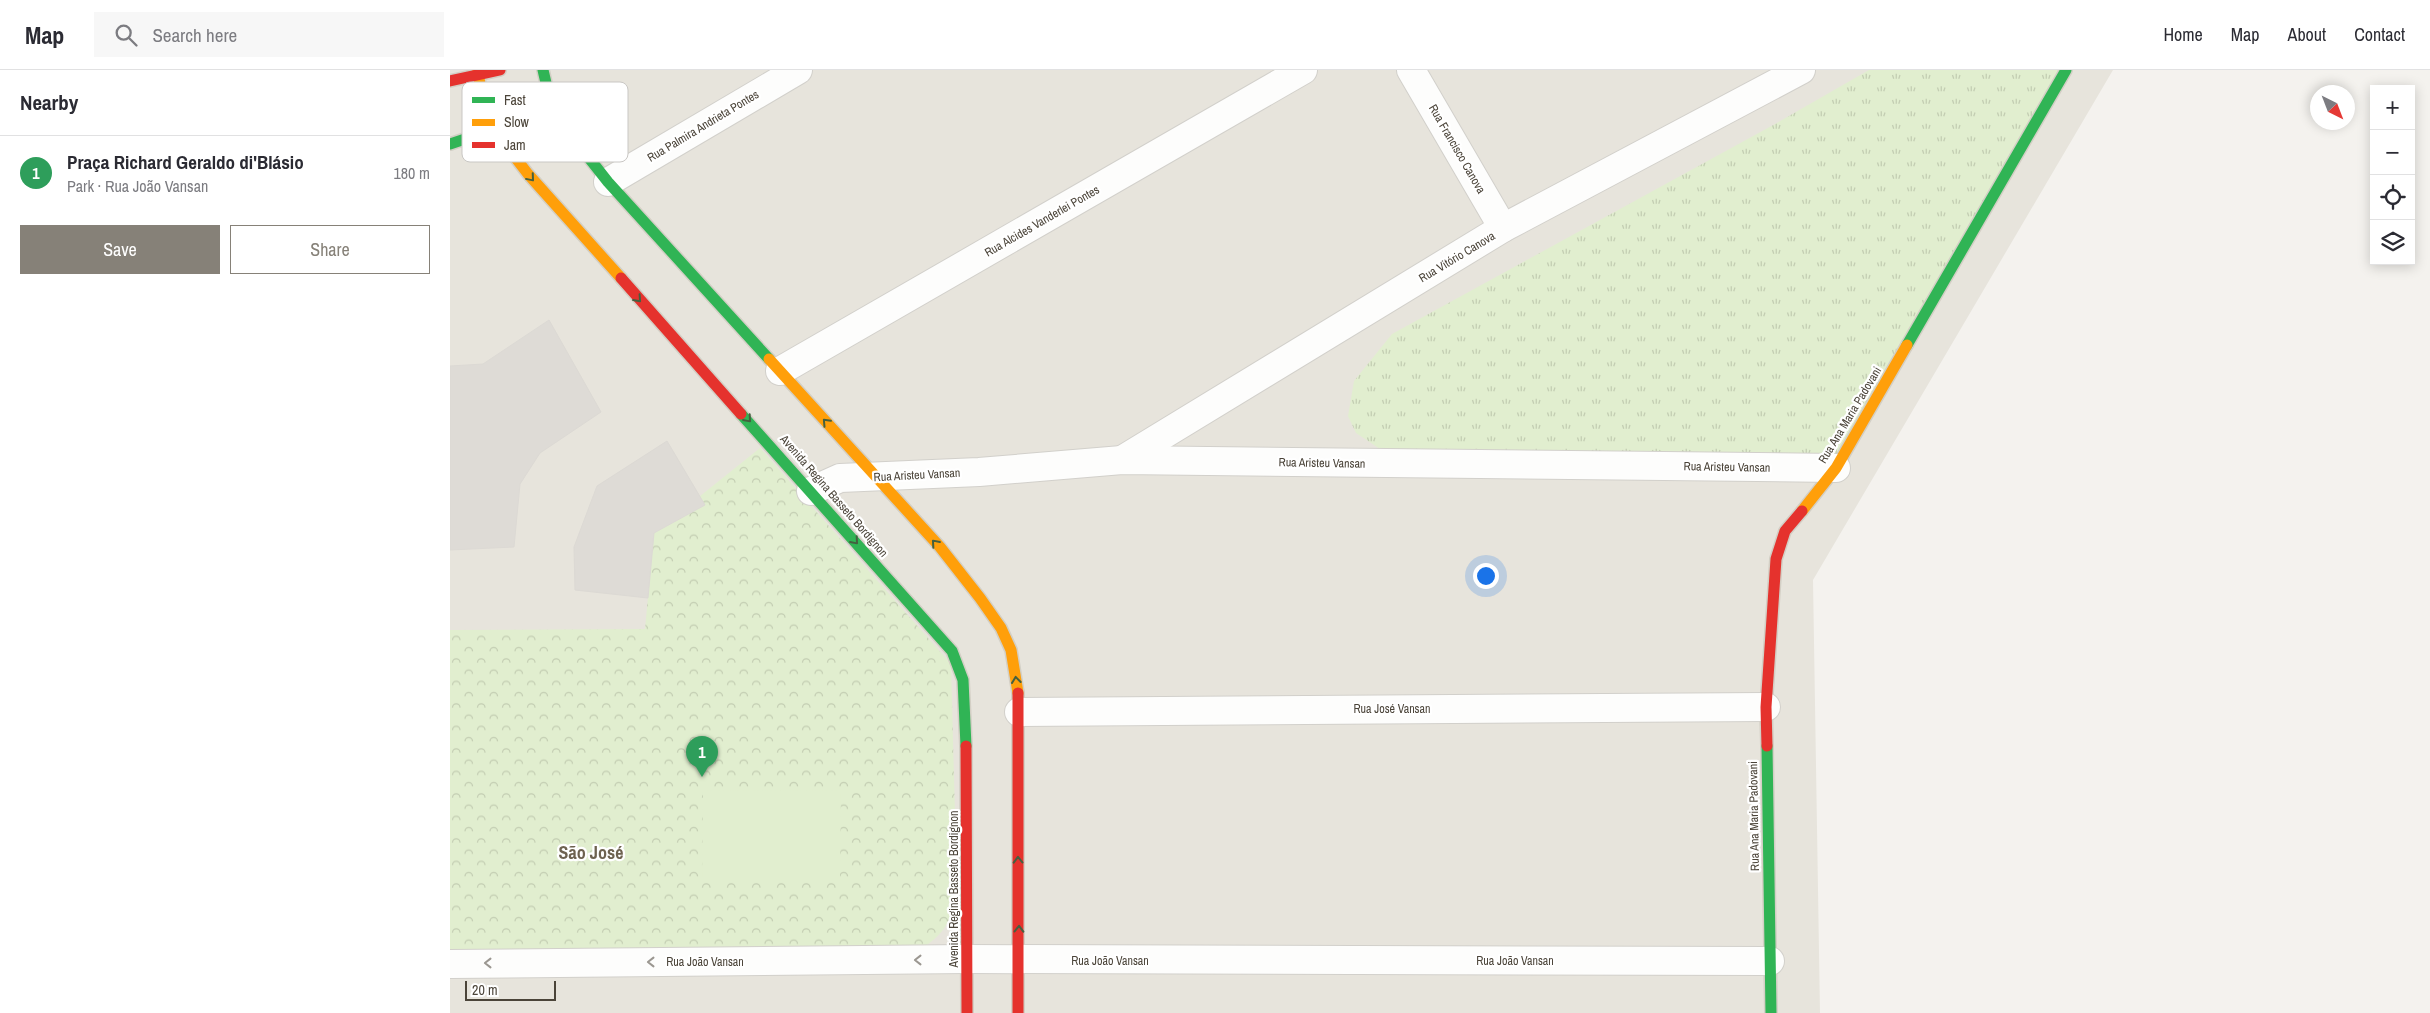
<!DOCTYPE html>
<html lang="en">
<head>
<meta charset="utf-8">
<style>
  body { margin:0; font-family:"Archivo Narrow",sans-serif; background:#f7f7f7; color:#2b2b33 }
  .controls { position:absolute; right:15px; top:15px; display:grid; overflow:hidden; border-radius:0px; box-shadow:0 2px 12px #0003 }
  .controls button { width:45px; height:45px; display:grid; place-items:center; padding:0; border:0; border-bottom:1px solid #e1e1e2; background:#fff; color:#2b2b33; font:25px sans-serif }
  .compass { position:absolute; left:1860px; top:15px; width:45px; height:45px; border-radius:50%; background:#fff; box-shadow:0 2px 12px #0003; rotate:138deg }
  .scale { position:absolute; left:15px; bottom:12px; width:91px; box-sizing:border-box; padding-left:5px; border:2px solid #4b4439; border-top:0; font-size:14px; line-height:18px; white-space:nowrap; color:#4b4439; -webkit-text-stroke:4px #fff; paint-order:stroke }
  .you { position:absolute; left:1035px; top:505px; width:18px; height:18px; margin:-12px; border:4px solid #fff; border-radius:50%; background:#1a73e8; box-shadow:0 0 0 8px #1a73e833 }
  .badge { display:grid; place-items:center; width:32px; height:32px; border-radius:50%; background:#868178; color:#fff; font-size:16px; font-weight:700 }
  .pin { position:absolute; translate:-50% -41px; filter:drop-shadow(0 1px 2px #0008) }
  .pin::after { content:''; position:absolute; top:26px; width:18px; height:15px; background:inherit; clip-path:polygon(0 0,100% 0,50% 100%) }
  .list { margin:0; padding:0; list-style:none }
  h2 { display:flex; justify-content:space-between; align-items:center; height:65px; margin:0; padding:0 20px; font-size:21px }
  h2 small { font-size:16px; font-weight:400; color:#7c7c81 }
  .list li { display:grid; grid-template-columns:32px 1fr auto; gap:15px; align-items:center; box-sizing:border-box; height:75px; padding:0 20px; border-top:1px solid #e1e1e2 }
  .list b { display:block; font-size:19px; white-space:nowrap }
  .list p { margin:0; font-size:16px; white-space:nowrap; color:#7c7c81 }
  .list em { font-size:16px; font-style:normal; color:#7c7c81 }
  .actions { display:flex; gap:10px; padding:15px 20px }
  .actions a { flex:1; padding:11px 0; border:1px solid #868178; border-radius:0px; text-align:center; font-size:18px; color:#868178 }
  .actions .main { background:#868178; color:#fff }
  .icon { flex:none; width:28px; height:28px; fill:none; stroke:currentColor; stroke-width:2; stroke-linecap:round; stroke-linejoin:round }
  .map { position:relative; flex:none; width:1980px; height:943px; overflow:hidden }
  header { display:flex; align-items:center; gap:30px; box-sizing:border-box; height:70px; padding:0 25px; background:#fff; border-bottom:1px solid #e1e1e2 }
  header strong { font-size:24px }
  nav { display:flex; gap:28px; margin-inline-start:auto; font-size:18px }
  .search { width:350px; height:45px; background:#f7f7f7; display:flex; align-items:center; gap:12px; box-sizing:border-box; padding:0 18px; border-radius:0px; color:#7c7c81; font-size:19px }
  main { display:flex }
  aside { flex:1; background:#fff }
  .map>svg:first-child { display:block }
  .residential { fill:#e7e4dc }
  .grass { fill:url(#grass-tufts) }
  .park { fill:url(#park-crowns) }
  .garden { fill:#e1eecf }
  .building { fill:#dedbd6; stroke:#dcd9d4 }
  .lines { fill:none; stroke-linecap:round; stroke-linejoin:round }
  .street-casing { stroke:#d2d0cb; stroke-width:30 }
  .fast-casing { stroke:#d3cfc5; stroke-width:14 }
  .slow-casing { stroke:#d3cfc5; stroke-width:14 }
  .jam-casing { stroke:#d3cfc5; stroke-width:14 }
  .street { stroke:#fdfdfc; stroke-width:28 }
  .fast { stroke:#30b455; stroke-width:11 }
  .slow { stroke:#ff9f0a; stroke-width:11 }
  .jam { stroke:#e5322d; stroke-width:11 }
  .oneway { stroke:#446040 }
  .oneway2 { stroke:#9b9791 }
  .labels { text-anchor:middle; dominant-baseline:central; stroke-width:4.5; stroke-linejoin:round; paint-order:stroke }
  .street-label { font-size:12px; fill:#4b4439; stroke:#fff }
  .district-label { font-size:18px; font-weight:bold; fill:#6e6250; stroke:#fff }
  .key { fill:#fff; stroke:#c9c7c4; stroke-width:1 }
  .key-label { font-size:14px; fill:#4b4439 }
</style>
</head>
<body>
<header>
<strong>Map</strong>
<div class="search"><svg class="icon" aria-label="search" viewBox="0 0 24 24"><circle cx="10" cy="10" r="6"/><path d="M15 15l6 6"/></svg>Search here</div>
<nav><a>Home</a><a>Map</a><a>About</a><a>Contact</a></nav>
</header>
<main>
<aside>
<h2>Nearby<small></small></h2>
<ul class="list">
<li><span class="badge" style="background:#2e9e5b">1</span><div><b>Praça Richard Geraldo di'Blásio</b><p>Park · Rua João Vansan</p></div><em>180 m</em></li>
</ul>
<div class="actions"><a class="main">Save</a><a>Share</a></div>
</aside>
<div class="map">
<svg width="1980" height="943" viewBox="0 0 1980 943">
  <defs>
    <pattern id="grass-tufts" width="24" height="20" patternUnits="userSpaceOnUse" patternTransform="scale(1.25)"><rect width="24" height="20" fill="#e1eecf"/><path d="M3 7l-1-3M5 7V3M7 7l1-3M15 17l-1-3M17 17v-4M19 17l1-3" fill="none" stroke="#c3cdb2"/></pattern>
    <pattern id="park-crowns" width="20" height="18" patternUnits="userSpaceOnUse" patternTransform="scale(1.25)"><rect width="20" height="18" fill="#e1eecf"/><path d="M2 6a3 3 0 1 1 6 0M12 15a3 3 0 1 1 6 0" fill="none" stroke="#c3cdb2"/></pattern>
  </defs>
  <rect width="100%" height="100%" fill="#f4f2ee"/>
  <path class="residential" d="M0 0H1663L1363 510 1370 943H0Z"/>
  <path class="grass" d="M1419 0H1612L1393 384 936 383 906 363 898 346 904 311 942 264 1325 54Z"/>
  <path class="park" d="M310 378 501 594 507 820C499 855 497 862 467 882L0 887V560L195 559 204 463Z"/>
  <path class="garden" d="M253 720 391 721 390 810H252Z"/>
  <g class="building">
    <path d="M99 250 151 342 90 383 70 414 64 477 0 480V296L33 294Z"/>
    <path d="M217 371 255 435 204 463 198 528 125 520 124 477 147 416Z"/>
  </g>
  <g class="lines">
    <defs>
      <g id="street">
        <path d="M961 0 1053 158"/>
        <path d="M158 112 348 0"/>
        <path d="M330 301 853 0"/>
        <path d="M672 390 1053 158 1351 0"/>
        <path d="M361 421 390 408 529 402 672 390 1386 398"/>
        <path d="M569 642 1316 637"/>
        <path d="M0 894 517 889 1320 891"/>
      </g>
      <g id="fast">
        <path d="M93 0 100 30 113 55 158 112 319 289"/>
        <path d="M0 74 65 52 100 30"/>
        <path d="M1457 275 1616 0"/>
        <path d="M291 344 502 581 513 610 516 676"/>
        <path d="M1317 676 1321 943"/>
      </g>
      <g id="slow">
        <path d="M28 0 32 30 51 69 78 104 171 208"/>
        <path d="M319 289 490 477 530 528 551 558 561 580 568 623"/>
        <path d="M1352 441 1386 398 1457 275"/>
      </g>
      <g id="jam">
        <path d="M0 11 50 0"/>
        <path d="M171 208 291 344"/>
        <path d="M568 623V943"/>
        <path d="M516 676 517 943"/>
        <path d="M1317 676 1316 637 1326 489 1335 461 1352 441"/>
      </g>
    </defs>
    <use href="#street" class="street-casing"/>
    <use href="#fast" class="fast-casing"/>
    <use href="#slow" class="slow-casing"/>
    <use href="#jam" class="jam-casing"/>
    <use href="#street" class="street"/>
    <use href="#fast" class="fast"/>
    <use href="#slow" class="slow"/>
    <use href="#jam" class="jam"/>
  </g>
  <defs><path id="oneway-chevron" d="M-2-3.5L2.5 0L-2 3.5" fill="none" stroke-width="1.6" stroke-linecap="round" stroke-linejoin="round" transform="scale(1.25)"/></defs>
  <g class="oneway">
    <use href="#oneway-chevron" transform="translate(81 108) rotate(50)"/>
    <use href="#oneway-chevron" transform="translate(188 229) rotate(48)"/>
    <use href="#oneway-chevron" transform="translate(298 349) rotate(49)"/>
    <use href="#oneway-chevron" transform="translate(376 352) rotate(-133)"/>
    <use href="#oneway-chevron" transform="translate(405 471) rotate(49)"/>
    <use href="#oneway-chevron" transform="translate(485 473) rotate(-131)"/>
    <use href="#oneway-chevron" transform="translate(566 610) rotate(-97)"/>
    <use href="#oneway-chevron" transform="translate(568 790) rotate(-91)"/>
    <use href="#oneway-chevron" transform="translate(569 859) rotate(-89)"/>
  </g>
  <g class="oneway2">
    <use href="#oneway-chevron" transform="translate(468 890) rotate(180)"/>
    <use href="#oneway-chevron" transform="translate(201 892) rotate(180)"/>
    <use href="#oneway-chevron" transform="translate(38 893) rotate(180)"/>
  </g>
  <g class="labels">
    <g class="street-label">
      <text transform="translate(253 56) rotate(-31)">Rua Palmira Andrieta Pontes</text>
      <text transform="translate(1007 79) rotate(60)">Rua Francisco Canova</text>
      <text transform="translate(592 151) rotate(-30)">Rua Alcides Vanderlei Pontes</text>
      <text transform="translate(1007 187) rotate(-31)">Rua Vitório Canova</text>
      <text transform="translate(1400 345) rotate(-59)">Rua Ana Maria Padovani</text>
      <text transform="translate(872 393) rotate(1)">Rua Aristeu Vansan</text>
      <text transform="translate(1277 397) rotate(1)">Rua Aristeu Vansan</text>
      <text transform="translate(467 405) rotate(-3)">Rua Aristeu Vansan</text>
      <text transform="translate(384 426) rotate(49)">Avenida Regina Basseto Bordignon</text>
      <text x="942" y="639">Rua José Vansan</text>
      <text transform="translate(1304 746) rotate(-91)">Rua Ana Maria Padovani</text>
      <text transform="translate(504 819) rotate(-90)">Avenida Regina Basseto Bordignon</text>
      <text x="660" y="891">Rua João Vansan</text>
      <text x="1065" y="891">Rua João Vansan</text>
      <text x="255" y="892">Rua João Vansan</text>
    </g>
    <g class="district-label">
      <text x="141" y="782">São José</text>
    </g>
  </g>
  <rect x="12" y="12" width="166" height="80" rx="8" class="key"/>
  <rect x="22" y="27" width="23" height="6" fill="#30b455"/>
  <rect x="22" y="49" width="23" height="7" fill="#ff9f0a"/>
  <rect x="22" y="72" width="23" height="6" fill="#e5322d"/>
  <g class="key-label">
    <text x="54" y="35">Fast</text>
    <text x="54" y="57">Slow</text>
    <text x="54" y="80">Jam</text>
  </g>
</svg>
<div class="controls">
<button>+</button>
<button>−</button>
<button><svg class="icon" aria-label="locate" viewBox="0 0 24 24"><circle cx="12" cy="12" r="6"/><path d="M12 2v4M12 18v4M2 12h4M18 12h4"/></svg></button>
<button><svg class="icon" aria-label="layers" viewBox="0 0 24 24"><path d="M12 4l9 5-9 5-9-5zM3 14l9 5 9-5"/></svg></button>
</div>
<svg class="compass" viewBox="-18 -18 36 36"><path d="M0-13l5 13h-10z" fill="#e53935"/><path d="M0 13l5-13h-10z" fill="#7c7c81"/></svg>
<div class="scale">20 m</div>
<div class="you"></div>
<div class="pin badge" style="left:252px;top:707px;background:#2e9e5b">1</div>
</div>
</main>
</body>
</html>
